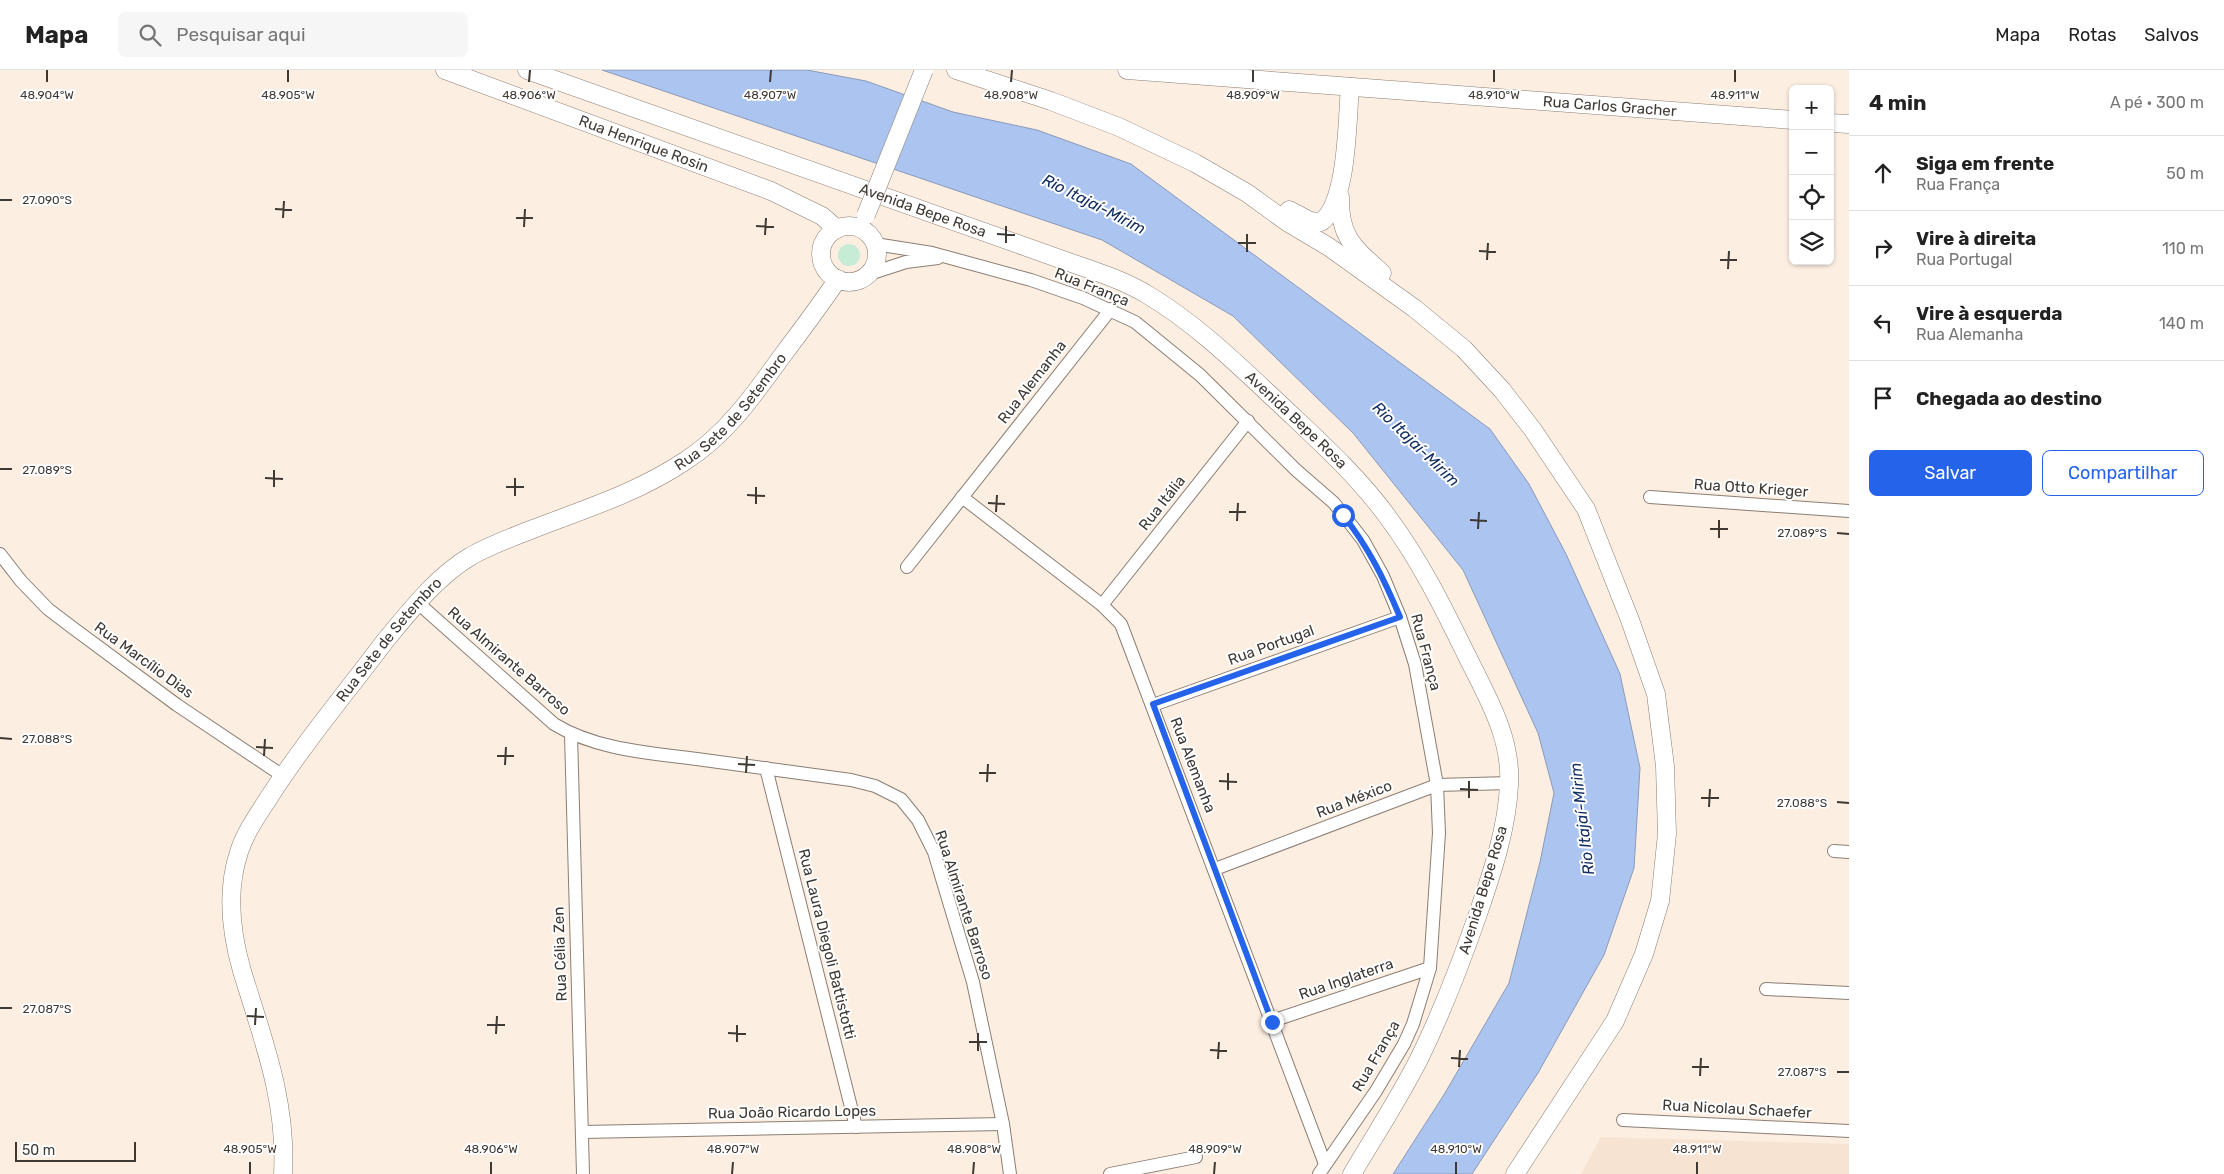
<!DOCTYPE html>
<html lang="pt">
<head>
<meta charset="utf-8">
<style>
  body { margin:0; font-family:Rubik,sans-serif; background:#f6f6f6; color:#222 }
  .controls { position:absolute; right:15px; top:15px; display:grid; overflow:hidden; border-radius:8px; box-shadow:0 1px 4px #0004 }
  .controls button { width:45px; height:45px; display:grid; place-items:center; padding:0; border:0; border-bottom:1px solid #e0e0e0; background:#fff; color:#222; font:25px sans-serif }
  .scale { position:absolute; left:15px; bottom:12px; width:121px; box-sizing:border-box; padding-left:5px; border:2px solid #3f3934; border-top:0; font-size:14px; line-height:18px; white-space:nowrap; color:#3f3934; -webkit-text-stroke:4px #fff; paint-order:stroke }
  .stop { position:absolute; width:15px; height:15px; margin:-11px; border:4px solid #2563eb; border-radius:50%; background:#fff }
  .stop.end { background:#2563eb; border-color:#fff; box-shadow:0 1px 5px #0008 }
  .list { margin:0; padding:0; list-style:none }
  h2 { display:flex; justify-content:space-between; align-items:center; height:65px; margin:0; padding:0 20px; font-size:21px }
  h2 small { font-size:16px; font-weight:400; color:#767676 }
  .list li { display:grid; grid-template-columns:32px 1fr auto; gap:15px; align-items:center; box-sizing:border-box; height:75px; padding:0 20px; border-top:1px solid #e0e0e0 }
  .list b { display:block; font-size:19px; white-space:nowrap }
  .list p { margin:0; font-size:16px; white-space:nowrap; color:#767676 }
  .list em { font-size:16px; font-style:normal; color:#767676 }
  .actions { display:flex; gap:10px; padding:15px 20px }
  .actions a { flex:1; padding:11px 0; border:1px solid #2563eb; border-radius:8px; text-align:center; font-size:18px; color:#2563eb }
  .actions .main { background:#2563eb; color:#fff }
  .icon { flex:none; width:28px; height:28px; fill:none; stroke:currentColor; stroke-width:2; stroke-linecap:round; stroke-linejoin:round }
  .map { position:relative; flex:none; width:1849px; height:1104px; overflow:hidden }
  header { display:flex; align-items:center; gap:30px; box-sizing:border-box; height:70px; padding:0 25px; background:#fff; border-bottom:1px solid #e0e0e0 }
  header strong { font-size:24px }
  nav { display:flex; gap:28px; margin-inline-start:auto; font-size:18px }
  .search { width:350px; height:45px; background:#f6f6f6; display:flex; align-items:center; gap:12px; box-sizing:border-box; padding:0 18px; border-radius:8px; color:#767676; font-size:19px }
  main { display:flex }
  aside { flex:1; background:#fff }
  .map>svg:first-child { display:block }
  .built { fill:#f7e3d1 }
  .green { fill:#c7ecd6 }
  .water { fill:#abc4f0; stroke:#8b9ab8 }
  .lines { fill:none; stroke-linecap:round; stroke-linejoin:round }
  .street-casing { stroke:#8b7e73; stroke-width:14 }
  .secondary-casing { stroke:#8b7e73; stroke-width:19 }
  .street { stroke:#fff; stroke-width:12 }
  .secondary { stroke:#fff; stroke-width:18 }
  .secondary-bridge-casing { stroke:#8b7e73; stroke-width:19; stroke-linecap:butt }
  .secondary-bridge { stroke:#fff; stroke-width:18 }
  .route { stroke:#2563eb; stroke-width:6 }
  .ticks { fill:none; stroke:#3f3934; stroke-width:2 }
  .labels { text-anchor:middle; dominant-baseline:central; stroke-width:4; stroke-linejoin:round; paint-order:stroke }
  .street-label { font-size:15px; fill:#3f3934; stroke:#fff }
  .water-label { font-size:16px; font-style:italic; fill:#142f63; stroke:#fff }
  .ticks-label { font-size:12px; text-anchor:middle; fill:#3f3934; stroke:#fff; stroke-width:4; stroke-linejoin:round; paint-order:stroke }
</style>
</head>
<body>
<header>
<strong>Mapa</strong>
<div class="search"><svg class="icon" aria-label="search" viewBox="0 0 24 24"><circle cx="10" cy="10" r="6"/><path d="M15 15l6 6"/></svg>Pesquisar aqui</div>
<nav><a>Mapa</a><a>Rotas</a><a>Salvos</a></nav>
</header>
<main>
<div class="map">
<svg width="1849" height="1104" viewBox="0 0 1849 1104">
  <rect width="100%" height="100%" fill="#fdeee2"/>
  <path class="built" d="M1601 1067 1849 1074V1104H1581Z"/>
  <circle class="green" cx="849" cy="185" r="11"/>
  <path class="water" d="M602 0H807L866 11 953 42 1037 60 1131 94 1490 359 1529 414 1566 484 1620 604 1640 698 1634 798 1604 885 1538 1003 1472 1104H1393L1445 1023 1509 913 1540 792 1554 723 1538 663 1463 500 1353 363 1233 246 1102 170Z"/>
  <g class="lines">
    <defs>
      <g id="street">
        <path d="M875 174 932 183 1031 210 1083 228 1135 252 1200 305 1296 400 1334 433 1363 470 1383 506 1400 547 1415 594 1437 715 1439 763 1430 898 1413 954 1404 974 1376 1021 1319 1104"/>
        <path d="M869 204 906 192 938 188"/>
        <path d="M962 427 1102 535 1121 554 1325 1094"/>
        <path d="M1650 427 1849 441"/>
        <path d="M0 484 21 511 48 539 73 558 177 635 283 706"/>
        <path d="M907 497 1111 239"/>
        <path d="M418 533 554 654C598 681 655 683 704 690 753 697 802 703 851 710L875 716 901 729 918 750 934 782 973 912 1003 1054 1010 1104"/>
        <path d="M1102 535 1248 351"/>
        <path d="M1153 635 1400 547"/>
        <path d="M571 664 583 1104"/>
        <path d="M766 698 856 1057"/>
        <path d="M1834 781 1849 782"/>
        <path d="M1215 799 1437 715 1509 713"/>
        <path d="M1766 919 1849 923"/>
        <path d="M1272 951 1430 898"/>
        <path d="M1623 1050 1849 1061"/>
        <path d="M582 1062 1003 1054"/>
        <path d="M1110 1104 1196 1087"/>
      </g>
      <g id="secondary">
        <path id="s1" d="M445 0 771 121 822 146 837 159"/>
        <path id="s2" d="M527 0 1080 196C1103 204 1127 212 1148 225 1198 255 1239 296 1282 336 1319 371 1357 405 1387 446 1420 490 1444 539 1468 588 1488 628 1512 669 1509 715 1507 758 1493 800 1479 841 1462 890 1443 940 1420 987 1400 1027 1375 1065 1352 1104"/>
        <path d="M956 0 1051 31 1119 57 1195 93 1247 123 1287 152 1329 177 1414 238 1464 279 1502 320 1533 360 1586 439 1630 550 1656 624 1665 696 1667 764 1660 831 1644 884 1615 951 1515 1104"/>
        <path id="s3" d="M1127 0 1793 50"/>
        <path d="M1830 53 1849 54"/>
        <path d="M1340 127C1339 167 1354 178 1382 203"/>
        <path d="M1289 140 1310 151 1321 152C1348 133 1347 49 1350 17"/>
        <circle cx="849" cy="184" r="28"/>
        <path id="s4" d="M283 1104C287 1030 263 970 242 901 231 863 226 821 239 782 245 763 257 746 268 729 303 674 346 623 385 571 410 541 437 506 471 486 491 475 512 467 533 459 585 439 639 422 685 391 726 365 754 325 782 286 801 261 820 235 838 209"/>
      </g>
    </defs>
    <use href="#street" class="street-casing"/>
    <use href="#secondary" class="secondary-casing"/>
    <use href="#street" class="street"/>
    <use href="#secondary" class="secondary"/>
    <defs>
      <path id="secondary-bridge" d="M866 145 924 0"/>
    </defs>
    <use href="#secondary-bridge" class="secondary-bridge-casing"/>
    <use href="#secondary-bridge" class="secondary-bridge"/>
  </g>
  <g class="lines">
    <path class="route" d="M1272 952 1153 634 1400 547C1384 509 1369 478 1343 445"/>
  </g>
  <path class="ticks" d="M47 12V0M288 12V0M529 12 530 0M770 12 771 0M1011 12 1012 0M1253 12V0M1494 12V0M1735 12V0M0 130H12M275 139 292 140M283 148 284 131M516 148H533M756 156 774 157M524 157 525 139M997 164 1015 165M765 165 766 148M1006 173V156M1238 173H1256M1479 181 1496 182M1247 182V164M1487 190 1488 173M1720 190H1737M1728 199 1729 181M0 399H12M265 408 283 409M274 417V400M506 417H524M747 425 765 426M515 426V408M988 433 1005 434M756 434V417M996 442 997 425M1229 442H1246M1470 450 1487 451M1237 451 1238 433M1478 459 1479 442M1710 459H1728M1837 463 1849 464M1719 468V450M0 668 12 669M256 677 273 678M264 686 265 669M497 686H514M738 694 755 695M505 695 506 677M746 703 747 686M979 703H996M1219 711 1237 712M987 712 988 694M1460 719 1478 720M1228 720V703M1469 728V711M1701 728H1719M1837 732 1849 733M1709 737 1710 719M0 938H12M247 946 264 947M255 955 256 938M487 955H505M728 963 746 964M496 964 497 946M737 972V955M969 972H987M1210 980 1227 981M978 981V963M1451 988 1468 989M1218 989 1219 972M1459 997 1460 980M1692 997H1709M1837 1002H1849M1700 1006 1701 988M250 1104V1092M491 1104V1092M732 1104 733 1092M973 1104 974 1092M1214 1104 1215 1092M1456 1104V1092M1697 1104V1092"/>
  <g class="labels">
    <g class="street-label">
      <text stroke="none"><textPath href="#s3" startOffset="484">Rua Carlos Gracher</textPath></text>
      <text stroke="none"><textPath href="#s1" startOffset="212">Rua Henrique Rosin</textPath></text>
      <text stroke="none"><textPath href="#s2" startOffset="420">Avenida Bepe Rosa</textPath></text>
      <text transform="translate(1092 217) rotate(22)">Rua França</text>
      <text transform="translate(1032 312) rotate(-52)">Rua Alemanha</text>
      <text stroke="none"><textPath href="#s4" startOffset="1010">Rua Sete de Setembro</textPath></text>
      <text stroke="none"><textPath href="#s2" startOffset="855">Avenida Bepe Rosa</textPath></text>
      <text transform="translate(1751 418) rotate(4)">Rua Otto Krieger</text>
      <text transform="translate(1162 433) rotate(-52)">Rua Itália</text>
      <text stroke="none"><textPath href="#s4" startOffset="590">Rua Sete de Setembro</textPath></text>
      <text transform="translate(1271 575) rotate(-20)">Rua Portugal</text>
      <text transform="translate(1426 582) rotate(75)">Rua França</text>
      <text transform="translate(144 590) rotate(36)">Rua Marcílio Dias</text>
      <text transform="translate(509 591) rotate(41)">Rua Almirante Barroso</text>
      <text transform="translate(1193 695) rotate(69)">Rua Alemanha</text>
      <text transform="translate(1354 729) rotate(-21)">Rua México</text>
      <text transform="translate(1483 820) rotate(-73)">Avenida Bepe Rosa</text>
      <text transform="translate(964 835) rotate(72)">Rua Almirante Barroso</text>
      <text transform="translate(827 874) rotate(76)">Rua Laura Diegoli Battistotti</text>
      <text transform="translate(560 884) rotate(-92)">Rua Célia Zen</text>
      <text transform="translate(1346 909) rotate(-19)">Rua Inglaterra</text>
      <text transform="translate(1376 986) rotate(-60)">Rua França</text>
      <text transform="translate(1737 1039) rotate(3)">Rua Nicolau Schaefer</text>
      <text transform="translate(792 1042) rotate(-1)">Rua João Ricardo Lopes</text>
    </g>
    <g class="water-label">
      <text transform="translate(1094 134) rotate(27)">Rio Itajaí-Mirim</text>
      <text transform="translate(1416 374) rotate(44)">Rio Itajaí-Mirim</text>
      <text transform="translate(1582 749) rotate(-97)">Rio Itajaí-Mirim</text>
    </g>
  </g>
  <g class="ticks-label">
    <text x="47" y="29">48.904°W</text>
    <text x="288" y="29">48.905°W</text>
    <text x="529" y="29">48.906°W</text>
    <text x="770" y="29">48.907°W</text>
    <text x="1011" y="29">48.908°W</text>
    <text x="1253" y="29">48.909°W</text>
    <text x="1494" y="29">48.910°W</text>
    <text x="1735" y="29">48.911°W</text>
    <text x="47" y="134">27.090°S</text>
    <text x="47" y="404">27.089°S</text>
    <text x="1802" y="467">27.089°S</text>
    <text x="47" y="673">27.088°S</text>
    <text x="1802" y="737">27.088°S</text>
    <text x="47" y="943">27.087°S</text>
    <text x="1802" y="1006">27.087°S</text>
    <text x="250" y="1083">48.905°W</text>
    <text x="491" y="1083">48.906°W</text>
    <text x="733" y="1083">48.907°W</text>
    <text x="974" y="1083">48.908°W</text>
    <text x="1215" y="1083">48.909°W</text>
    <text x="1456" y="1083">48.910°W</text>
    <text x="1697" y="1083">48.911°W</text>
  </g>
</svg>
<div class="controls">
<button>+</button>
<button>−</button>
<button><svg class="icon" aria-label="locate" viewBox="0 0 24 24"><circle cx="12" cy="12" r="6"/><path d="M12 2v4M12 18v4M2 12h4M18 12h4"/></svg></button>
<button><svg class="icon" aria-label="layers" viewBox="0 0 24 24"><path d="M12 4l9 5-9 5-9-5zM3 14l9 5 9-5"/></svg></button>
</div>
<div class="scale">50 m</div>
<div class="stop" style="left:1343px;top:445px"></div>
<div class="stop end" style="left:1272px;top:952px"></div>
</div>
<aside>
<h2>4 min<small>A pé · 300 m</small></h2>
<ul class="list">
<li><svg class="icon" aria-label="ahead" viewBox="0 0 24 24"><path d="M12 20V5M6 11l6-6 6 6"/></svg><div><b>Siga em frente</b><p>Rua França</p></div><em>50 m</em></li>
<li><svg class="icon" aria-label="right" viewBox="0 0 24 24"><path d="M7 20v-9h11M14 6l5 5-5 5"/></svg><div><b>Vire à direita</b><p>Rua Portugal</p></div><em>110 m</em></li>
<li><svg class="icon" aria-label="left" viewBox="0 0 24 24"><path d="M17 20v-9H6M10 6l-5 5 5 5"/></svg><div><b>Vire à esquerda</b><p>Rua Alemanha</p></div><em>140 m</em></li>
<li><svg class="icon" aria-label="arrive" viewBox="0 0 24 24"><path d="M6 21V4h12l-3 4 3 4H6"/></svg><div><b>Chegada ao destino</b></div></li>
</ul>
<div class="actions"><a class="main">Salvar</a><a>Compartilhar</a></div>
</aside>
</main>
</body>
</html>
